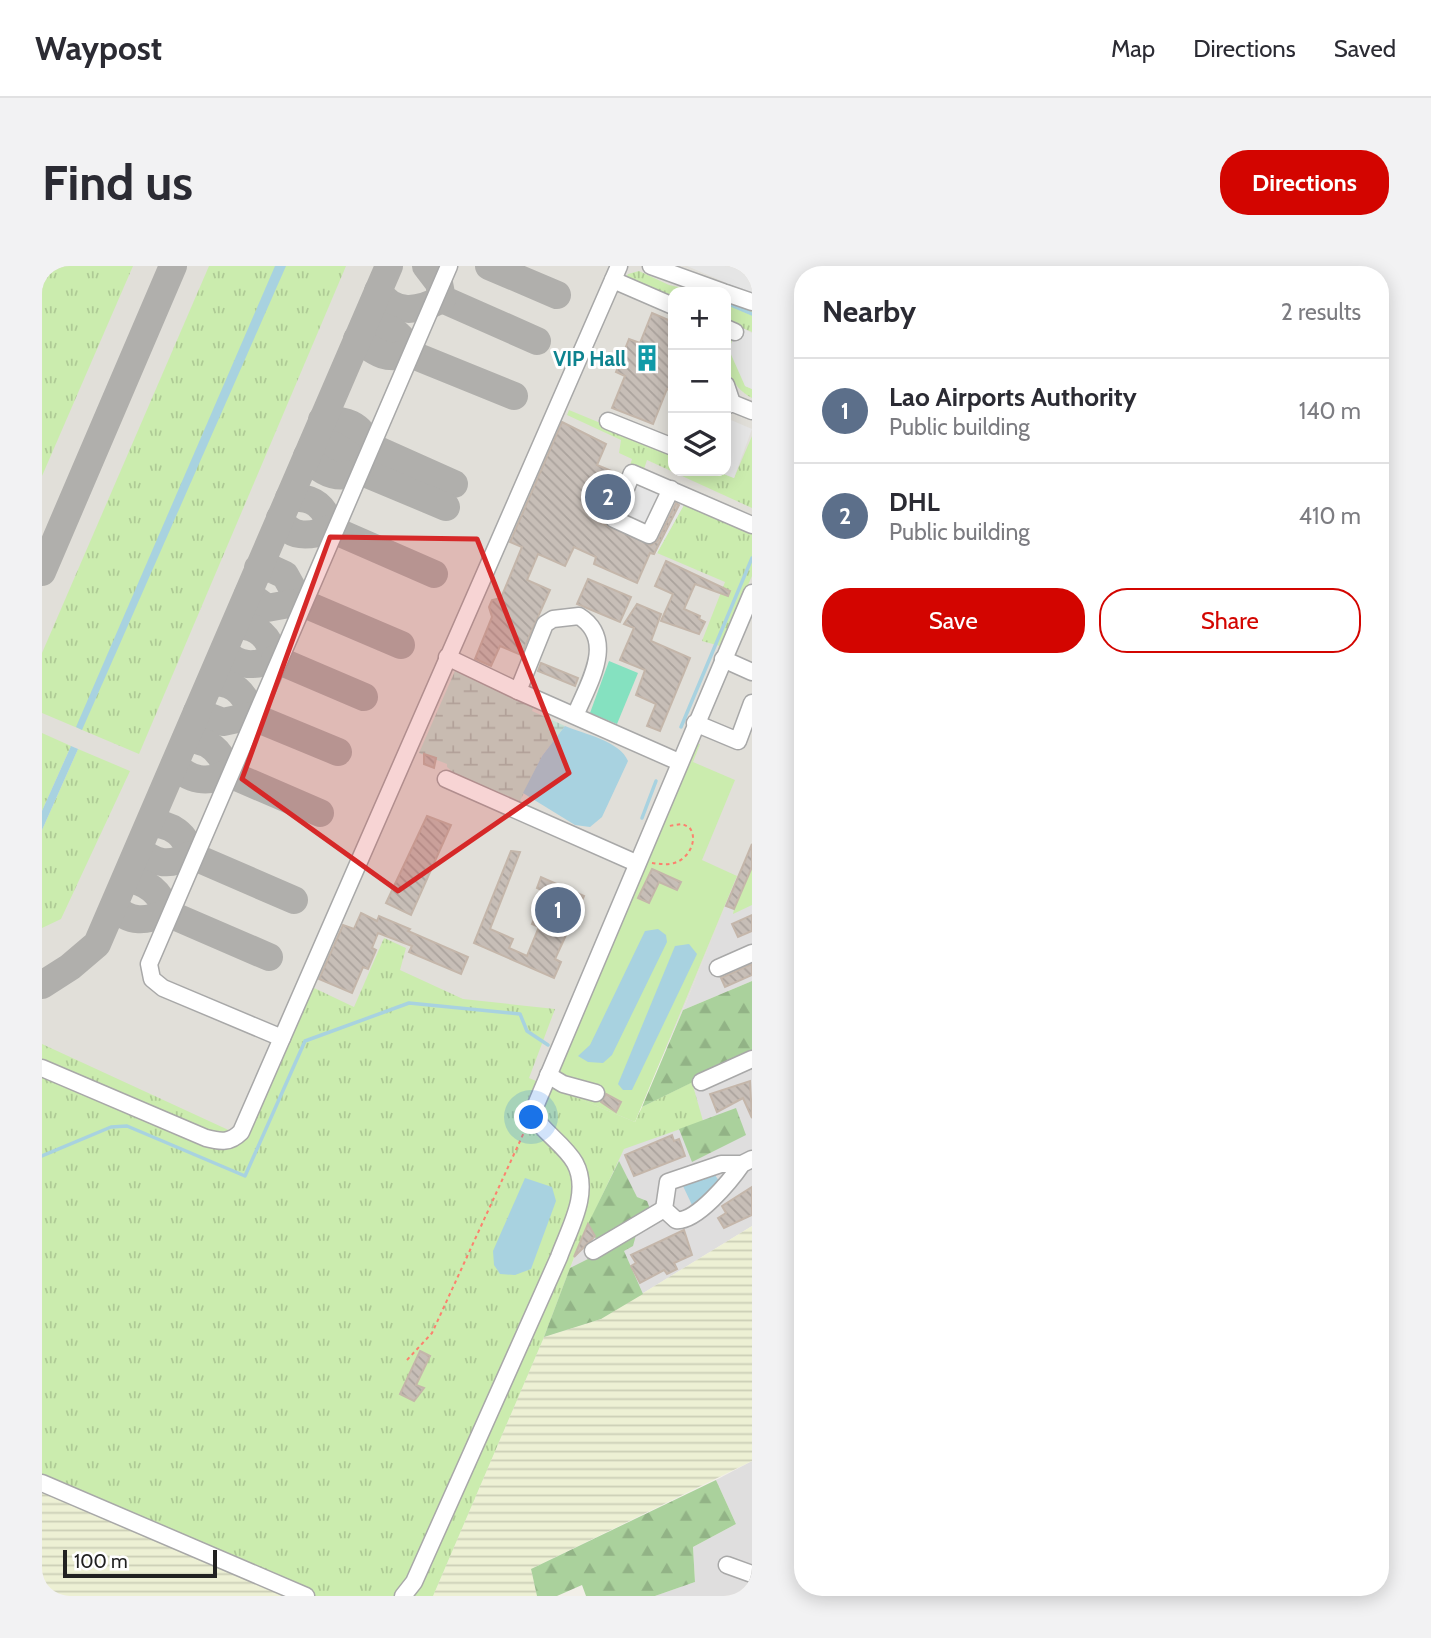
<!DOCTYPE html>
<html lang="en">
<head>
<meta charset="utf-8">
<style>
  body { margin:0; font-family:Cabin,sans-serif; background:#f2f2f3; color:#2b2b33 }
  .controls { position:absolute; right:21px; top:21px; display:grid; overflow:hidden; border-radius:14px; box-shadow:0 4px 18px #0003 }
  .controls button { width:63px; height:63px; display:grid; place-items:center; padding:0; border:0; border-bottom:2px solid #e1e1e2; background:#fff; color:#2b2b33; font:35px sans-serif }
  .scale { position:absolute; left:21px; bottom:18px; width:154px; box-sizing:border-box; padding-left:7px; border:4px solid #212121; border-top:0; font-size:19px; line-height:24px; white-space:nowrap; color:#212121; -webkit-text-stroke:5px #fff; paint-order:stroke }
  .you { position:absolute; left:490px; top:852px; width:24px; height:24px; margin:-18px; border:5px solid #fff; border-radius:50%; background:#1a73e8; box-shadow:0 0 0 10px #1a73e833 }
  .badge { display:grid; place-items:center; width:46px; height:46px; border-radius:50%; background:#d30500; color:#fff; font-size:23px; font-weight:700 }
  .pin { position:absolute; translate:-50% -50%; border:4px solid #fff; box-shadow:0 2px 7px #0006 }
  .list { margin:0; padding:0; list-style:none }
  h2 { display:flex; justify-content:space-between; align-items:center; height:91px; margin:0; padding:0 28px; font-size:30px }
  h2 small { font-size:23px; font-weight:400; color:#7c7c81 }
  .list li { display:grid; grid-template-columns:46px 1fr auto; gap:21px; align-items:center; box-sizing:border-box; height:105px; padding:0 28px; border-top:2px solid #e1e1e2 }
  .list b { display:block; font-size:26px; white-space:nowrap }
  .list p { margin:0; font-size:23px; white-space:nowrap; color:#7c7c81 }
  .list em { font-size:23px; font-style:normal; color:#7c7c81 }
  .actions { display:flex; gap:14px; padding:21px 28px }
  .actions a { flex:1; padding:16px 0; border:2px solid #d30500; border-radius:28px; text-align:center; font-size:24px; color:#d30500 }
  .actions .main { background:#d30500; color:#fff }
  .icon { flex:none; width:38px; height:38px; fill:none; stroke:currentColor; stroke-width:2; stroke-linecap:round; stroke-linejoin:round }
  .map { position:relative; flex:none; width:710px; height:1330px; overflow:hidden; border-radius:28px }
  header { display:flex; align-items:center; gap:42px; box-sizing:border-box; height:98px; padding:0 35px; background:#fff; border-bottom:2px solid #e1e1e2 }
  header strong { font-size:33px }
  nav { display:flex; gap:38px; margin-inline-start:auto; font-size:24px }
  .intro { display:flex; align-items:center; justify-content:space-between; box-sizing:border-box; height:168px; padding:0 42px }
  h1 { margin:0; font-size:49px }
  .button { padding:18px 32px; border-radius:28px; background:#d30500; color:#fff; font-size:24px; font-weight:700 }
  main { display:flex; gap:42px; padding:0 42px }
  aside { flex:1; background:#fff; border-radius:28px; box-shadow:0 4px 18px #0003 }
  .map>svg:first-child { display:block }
  .residential { fill:#dfdede }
  .airport { fill:#e1dfd9; fill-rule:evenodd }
  .farmland { fill:url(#farmland-rules) }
  .grass { fill:url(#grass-tufts) }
  .forest { fill:url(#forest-firs) }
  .wetland { fill:url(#wetland-marsh) }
  .garden { fill:#cbecae }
  .pitch { fill:#85e1c0 }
  .parking { fill:#e5e5e5 }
  .water { fill:#a8d2e0 }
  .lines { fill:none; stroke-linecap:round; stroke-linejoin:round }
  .stream { stroke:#a8d2e0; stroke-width:3.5 }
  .taxiway { stroke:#b0afac; stroke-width:28 }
  .building { fill:url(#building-back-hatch); stroke:#c4b6aa; stroke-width:2 }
  .minor-casing { stroke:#a8a8a8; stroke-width:19 }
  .path { stroke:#fc816e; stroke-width:2; stroke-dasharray:3.5 3.5; stroke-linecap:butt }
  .minor { stroke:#fff; stroke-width:16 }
  .marked { fill:#d62828; fill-opacity:0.2; stroke:#d62828; stroke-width:5; stroke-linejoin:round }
  .labels { text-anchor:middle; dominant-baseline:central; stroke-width:6; stroke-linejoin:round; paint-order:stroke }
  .culture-label { font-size:21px; font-weight:bold; fill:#0d838f; stroke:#fff; text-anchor:end }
</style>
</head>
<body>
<header>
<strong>Waypost</strong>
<nav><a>Map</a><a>Directions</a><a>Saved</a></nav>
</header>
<div class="intro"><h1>Find us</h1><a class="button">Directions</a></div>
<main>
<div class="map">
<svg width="710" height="1330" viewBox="0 0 710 1330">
  <defs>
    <pattern id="farmland-rules" width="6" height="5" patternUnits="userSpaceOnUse" patternTransform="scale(1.75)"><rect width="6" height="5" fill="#edf0d4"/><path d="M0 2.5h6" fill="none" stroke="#cbceb6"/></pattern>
    <pattern id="grass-tufts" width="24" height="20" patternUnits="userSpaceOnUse" patternTransform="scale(1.75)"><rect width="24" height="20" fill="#cbecae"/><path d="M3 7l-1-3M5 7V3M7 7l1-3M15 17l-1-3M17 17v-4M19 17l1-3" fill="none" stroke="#aeca95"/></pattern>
    <pattern id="forest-firs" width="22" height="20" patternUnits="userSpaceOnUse" patternTransform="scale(1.75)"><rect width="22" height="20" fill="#aad19c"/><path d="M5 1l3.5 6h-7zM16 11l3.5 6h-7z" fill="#92b386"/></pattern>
    <pattern id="wetland-marsh" width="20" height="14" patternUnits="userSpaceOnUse" patternTransform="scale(1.75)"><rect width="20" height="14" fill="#c5e0d4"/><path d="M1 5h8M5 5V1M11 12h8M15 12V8" fill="none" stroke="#a9c0b6"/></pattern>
    <pattern id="building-back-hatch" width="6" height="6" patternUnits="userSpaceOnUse" patternTransform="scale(1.75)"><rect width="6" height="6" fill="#c7beb7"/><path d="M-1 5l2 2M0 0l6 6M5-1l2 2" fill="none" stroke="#aba39d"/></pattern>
  </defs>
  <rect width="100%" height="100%" fill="#f2efe8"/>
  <g class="residential">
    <path d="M710 576V715L641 744 695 610Z"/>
    <path d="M710 787V960L559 1053 502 1071 536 981 582 882 660 855 650 816Z"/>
    <path d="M710 1195V1330H613L653 1316 651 1281 694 1258 674 1214Z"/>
  </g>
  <path class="airport" d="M0 0H710V576L641 744 536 981 502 1071 391 1330 0 1225ZM631 26H684V205H631Z"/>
  <g class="farmland">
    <path d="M710 960V1195L489 1303 495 1330H391L502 1071 559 1053Z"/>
    <path d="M0 1225 244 1330H0Z"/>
  </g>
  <g class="grass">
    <path d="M0 0H91L0 210Z"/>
    <path d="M167 0H304L97 488 0 447V387Z"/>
    <path d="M597 5 627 19 659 26H631V33L583 13 586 8Z"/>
    <path d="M684 34 710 45V66L684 55Z"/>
    <path d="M685 70H692L703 120 710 123V132C688 121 679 93 685 70Z"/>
    <path d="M527 144 631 187V205H674L692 212 710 170V242L605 194 602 203 594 205 588 200 590 193 577 187 579 174 525 149Z"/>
    <path d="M643 237 710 267V310L678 380 660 375 683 316 615 287Z"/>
    <path d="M0 467 29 480 0 545Z"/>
    <path d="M36 483 88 505 19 653 0 662V564Z"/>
    <path d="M342 672 364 682 358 704 421 733 513 743 487 812 593 856 600 841 650 816 661 855 582 883 536 981 502 1071 391 1330H244L0 1225V778L206 873 270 721 312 741Z"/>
  </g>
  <g class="forest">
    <path d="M710 715V787L600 841 641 744Z"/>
    <path d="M694 842 704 869 650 896 637 863Z"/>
    <path d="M577 895 595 931 605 935 608 943 554 973 546 958Z"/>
    <path d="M594 969 591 980 582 985 601 1028 559 1053 502 1071 528 1002Z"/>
    <path d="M674 1214 694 1258 651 1281 653 1316 613 1330H544L540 1319 515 1330H495L489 1303Z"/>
  </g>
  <path class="wetland" d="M413 405 493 438 490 445 523 460 500 490 478 535 415 510 405 501V498L377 487Z"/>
  <g class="garden">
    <path d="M658 478 651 496 693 514 660 594 695 610 593 856 506 820 649 479Z"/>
    <path d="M710 600V639L691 648 692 643Z"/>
  </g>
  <path class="pitch" d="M567 395 596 407 575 458 548 447Z"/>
  <g class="parking">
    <path d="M645 0H710V28Z"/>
    <path d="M695 60 710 67V123L703 120 687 84Z"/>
    <path d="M689 154 710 163 692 212 674 205H684V156Z"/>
    <path d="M581 211 643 237 615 287 559 264Z"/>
  </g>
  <g class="water">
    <path d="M233 0H244L40 464 34 461Z"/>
    <path d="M523 460C542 468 578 475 586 495L560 551 548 561 533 559 481 527 500 490Z"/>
    <path d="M29 480 36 483 0 564V545Z"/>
    <path d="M616 663 624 669 625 676 570 789 561 797 546 796 536 790 548 779 603 665Z"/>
    <path d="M647 678 655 688 590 824H581L576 818 633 680Z"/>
    <path d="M673 909 679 918 650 939 641 920Z"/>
    <path d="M483 912 510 921 514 935 489 1003 473 1009 458 1008 452 999 451 985Z"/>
  </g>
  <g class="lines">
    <g class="stream">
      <path d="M684 37 710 48"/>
      <path d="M639 461 710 292"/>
      <path d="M600 552 614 515"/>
      <path d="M0 890 69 861 85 860 203 910 263 775 367 737 478 748 485 765 506 779"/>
    </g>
    <g class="taxiway">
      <path d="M384 0 397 17 400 33 495 75"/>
      <path d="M447 0 515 29"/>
      <path d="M336 25C352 50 377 45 400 33"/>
      <path d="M322 59C342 57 362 66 366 87L472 130"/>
      <path d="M315 73C332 85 344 96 366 87"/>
      <path d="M280 154C303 153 319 158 327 180L412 218"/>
      <path d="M270 180 291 179 307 189 318 205 404 241"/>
      <path d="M265 190C280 208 296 215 318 205"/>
      <path d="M247 232C271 230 283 239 289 263L392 308"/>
      <path d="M238 252C248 274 270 270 289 263"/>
      <path d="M216 302 230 303 243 309 258 336 359 379"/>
      <path d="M0 306 131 0"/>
      <path d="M206 328 225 342 258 336"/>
      <path d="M182 385C197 402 213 400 233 393 228 372 216 358 193 360"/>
      <path d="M233 393 322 431"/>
      <path d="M168 417C191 414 205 428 209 450L296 486"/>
      <path d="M155 446 181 456 209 450"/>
      <path d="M144 473C165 473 181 485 185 507L278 547"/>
      <path d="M133 498C146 515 167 518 185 507"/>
      <path d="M108 557C129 558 145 568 148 589L252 634"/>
      <path d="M97 583C113 599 129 600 148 589"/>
      <path d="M84 613C105 615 119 626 125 647L227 691"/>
      <path d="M72 640C87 658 105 655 125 647"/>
      <path d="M0 719 28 701 55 678 347 0"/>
    </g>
  </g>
  <g class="building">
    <path d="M610 47 631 56V126L625 123 611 158 570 142 583 110 574 106 587 73 598 77Z"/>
    <path d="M520 156 564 178 555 199 572 206 570 210 573 212 561 243 564 245 559 257 609 279 616 274 634 237 637 239 612 288 608 287 595 317 552 298 554 291 532 281 523 300 496 288 485 314 508 324 479 389 458 380 449 400 433 393 450 351 447 341 450 334 459 332 480 281 468 276Z"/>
    <path d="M624 295 688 325 686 330 653 318 642 343 658 350 657 353 663 356 657 368 619 355 631 328 613 320Z"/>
    <path d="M546 313 589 331 578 356 535 338Z"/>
    <path d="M595 338 619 348 609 375 648 392 618 465 605 460 614 438 594 429 603 404 578 394 592 362 582 358Z"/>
    <path d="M499 397 536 412 533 420 496 405Z"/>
    <path d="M382 488 394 492 392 502 382 498Z"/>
    <path d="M385 550 409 559 369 649 344 637Z"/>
    <path d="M710 578V601L692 643 684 640Z"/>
    <path d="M469 585 478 586 448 663 471 673 467 682 485 690 497 661 490 658 504 626 495 622 499 611 542 630 513 693 519 696 512 712 432 677Z"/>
    <path d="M610 603 639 616 635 624 617 616 607 637 596 632Z"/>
    <path d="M319 647 335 655 337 650 368 663 366 665 426 691 419 708 367 686 370 680 336 667 330 682 334 684 326 703 321 701 310 727 277 713 301 659 312 663Z"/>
    <path d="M710 649V665L696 671 690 658Z"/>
    <path d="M710 698V709L683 721 679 712Z"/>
    <path d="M708 815 710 852 701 832 675 846 668 828Z"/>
    <path d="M564 828 579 836 574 846 559 836Z"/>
    <path d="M630 869 632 875 637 873 643 890 592 910 583 889Z"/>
    <path d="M710 921V949L682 962 676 952 684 947 680 940Z"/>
    <path d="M546 958 553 970 532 991Z"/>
    <path d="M642 964 650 989 632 997 635 1003 625 1008 622 1004 598 1017 589 1000 594 997 589 989Z"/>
    <path d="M378 1085 388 1090 374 1119 382 1122 372 1135 358 1128Z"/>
  </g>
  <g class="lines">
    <defs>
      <g id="minor">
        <path d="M609 0 681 26"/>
        <path d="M571 14 631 40"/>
        <path d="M684 27 710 36"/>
        <path d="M684 62 693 66"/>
        <path d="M684 119 690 137"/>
        <path d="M684 140 690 137 710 145"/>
        <path d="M566 155 631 181"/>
        <path d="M629 223 607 269 572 253 590 207 710 259"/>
        <path d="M405 391 476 425"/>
        <path d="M681 393 710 406"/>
        <path d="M533 450C546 418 575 374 537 350L511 353 503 358 476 425 637 496"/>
        <path d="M653 457 696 475 710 437"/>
        <path d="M404 513 594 597"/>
        <path d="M676 702 710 687"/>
        <path d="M240 772 121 722 110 713 107 698 407 0"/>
        <path d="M0 802 164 872C179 876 188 877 199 866L577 0"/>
        <path d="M506 809 521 818 554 827"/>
        <path d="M659 816 710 793"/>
        <path d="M700 898C689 914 654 957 634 954L622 943 626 916 679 898H700L710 893"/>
        <path d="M551 985 622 943"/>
        <path d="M0 1217 264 1330"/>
        <path d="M685 1299 710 1308"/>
        <path d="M361 1330 372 1316 517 991C527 963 549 927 533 897 523 879 501 866 490 848L710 327"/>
      </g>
    </defs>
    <use href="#minor" class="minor-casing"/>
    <g class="path">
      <path d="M610 597C617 598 625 599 632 597 647 593 657 573 647 561L640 558 627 560"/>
      <path d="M365 1094 390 1067 484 862"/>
    </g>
    <use href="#minor" class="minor"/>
  </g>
  <path class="marked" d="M288 271 435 273 527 507 356 625 200 513Z"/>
  <defs>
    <symbol id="building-bare" viewBox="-9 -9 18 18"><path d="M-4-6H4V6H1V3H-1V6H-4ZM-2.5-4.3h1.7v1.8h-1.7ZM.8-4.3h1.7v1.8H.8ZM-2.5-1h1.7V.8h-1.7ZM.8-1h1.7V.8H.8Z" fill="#0f9aa8" stroke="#fff" stroke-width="2.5" paint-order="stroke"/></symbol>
  </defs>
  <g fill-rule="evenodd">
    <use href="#building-bare" x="586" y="73" width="38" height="38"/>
  </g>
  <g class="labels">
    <g class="culture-label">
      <text x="584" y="92">VIP Hall</text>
    </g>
  </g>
</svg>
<div class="controls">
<button>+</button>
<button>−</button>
<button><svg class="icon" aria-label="layers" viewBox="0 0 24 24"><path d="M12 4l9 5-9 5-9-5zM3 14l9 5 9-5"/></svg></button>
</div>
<div class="scale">100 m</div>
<div class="you"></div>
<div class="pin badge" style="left:516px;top:644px;background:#5c6f8a">1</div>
<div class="pin badge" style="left:566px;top:231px;background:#5c6f8a">2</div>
</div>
<aside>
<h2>Nearby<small>2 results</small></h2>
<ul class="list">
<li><span class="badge" style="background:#5c6f8a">1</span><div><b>Lao Airports Authority</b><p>Public building</p></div><em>140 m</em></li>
<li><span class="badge" style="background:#5c6f8a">2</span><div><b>DHL</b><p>Public building</p></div><em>410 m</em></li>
</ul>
<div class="actions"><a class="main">Save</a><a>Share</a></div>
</aside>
</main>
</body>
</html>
